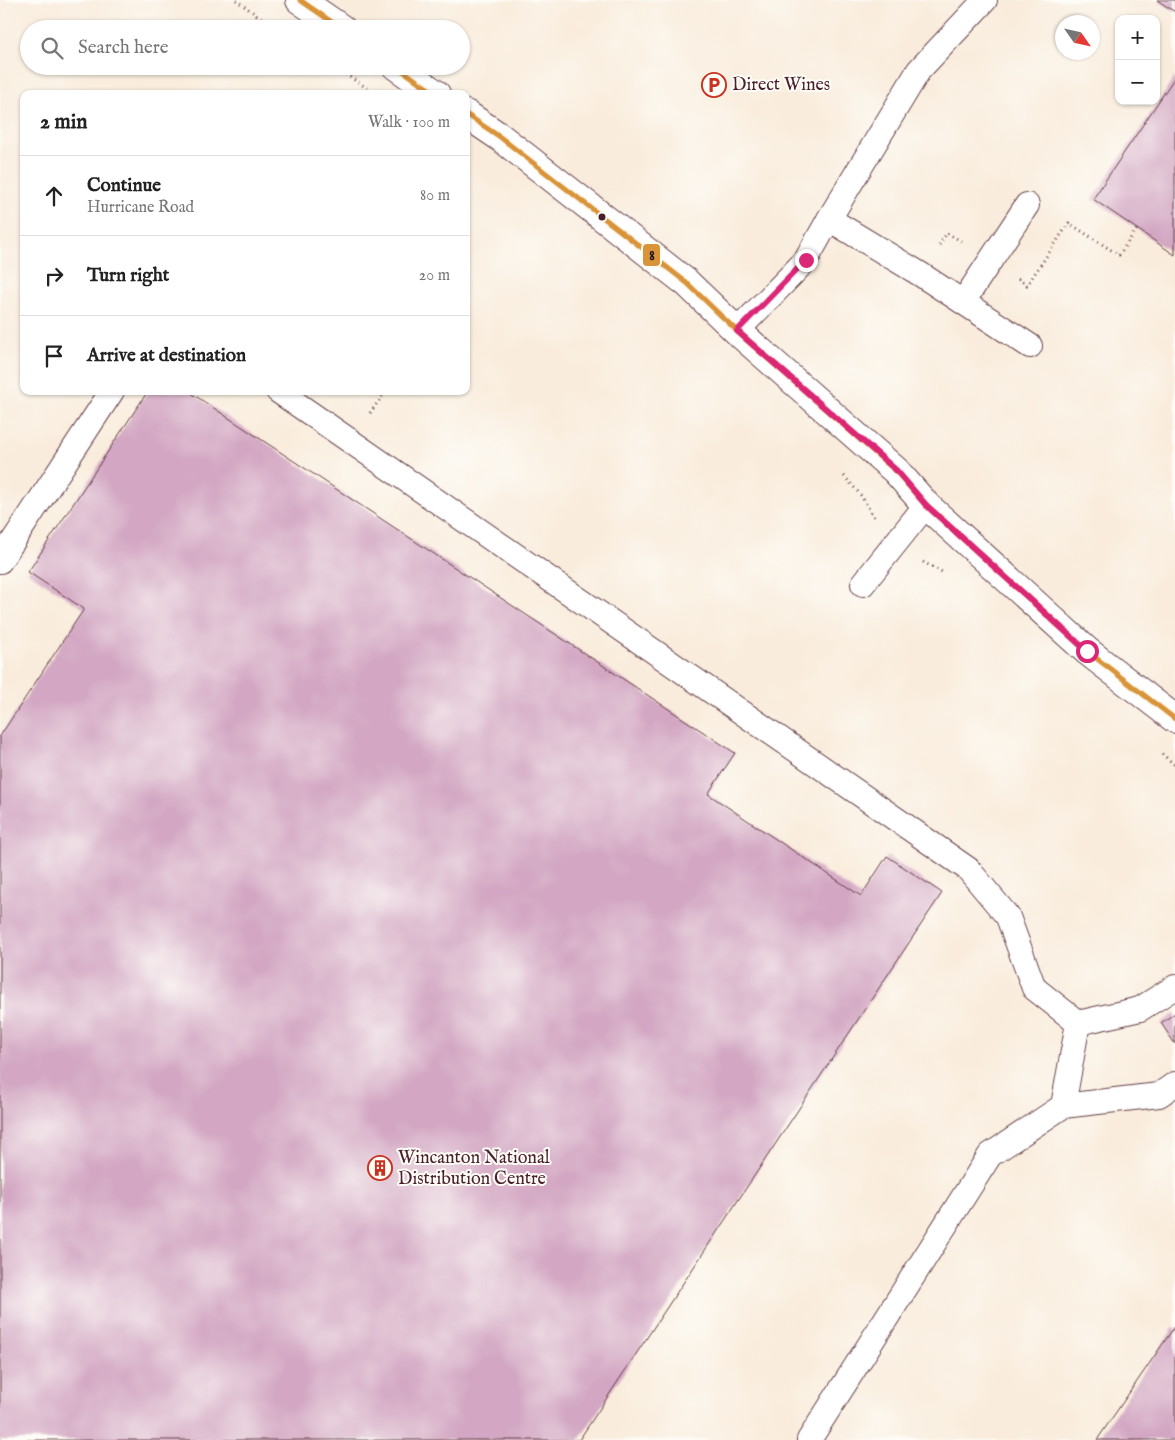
<!DOCTYPE html>
<html lang="en">
<head>
<meta charset="utf-8">
<style>
  body { margin:0; font-family:"IM FELL English",serif; background:#f2f2f2; color:#222 }
  .controls { position:absolute; right:15px; top:15px; display:grid; overflow:hidden; border-radius:10px; box-shadow:0 1px 4px #0004 }
  .controls button { width:45px; height:45px; display:grid; place-items:center; padding:0; border:0; border-bottom:1px solid #e0e0e0; background:#fff; color:#222; font:25px sans-serif }
  .compass { position:absolute; left:1055px; top:15px; width:45px; height:45px; border-radius:50%; background:#fff; box-shadow:0 1px 4px #0004; rotate:124deg }
  .stop { position:absolute; width:15px; height:15px; margin:-11px; border:4px solid #db2777; border-radius:50%; background:#fff }
  .stop.end { background:#db2777; border-color:#fff; box-shadow:0 1px 5px #0008 }
  .list { margin:0; padding:0; list-style:none }
  h2 { display:flex; justify-content:space-between; align-items:center; height:65px; margin:0; padding:0 20px; font-size:21px }
  h2 small { font-size:16px; font-weight:400; color:#767676 }
  .list li { display:grid; grid-template-columns:32px 1fr auto; gap:15px; align-items:center; box-sizing:border-box; height:80px; padding:0 20px; border-top:1px solid #e0e0e0 }
  .list b { display:block; font-size:19px; white-space:nowrap }
  .list p { margin:0; font-size:16px; white-space:nowrap; color:#767676 }
  .list em { font-size:16px; font-style:normal; color:#767676 }
  .icon { flex:none; width:28px; height:28px; fill:none; stroke:currentColor; stroke-width:2; stroke-linecap:round; stroke-linejoin:round }
  .map { position:relative; flex:none; width:1175px; height:1440px; overflow:hidden }
  .search { position:absolute; background:#fff; box-shadow:0 1px 4px #0004; left:20px; top:20px; width:450px; height:55px; display:flex; align-items:center; gap:12px; box-sizing:border-box; padding:0 18px; border-radius:28px; color:#767676; font-size:19px }
  .panel { position:absolute; background:#fff; box-shadow:0 1px 4px #0004; left:20px; top:90px; width:450px; height:305px; border-radius:10px }
  .map>svg:first-child { display:block }
  .building { fill:#d3a7c3 }
  .lines { fill:none; stroke-linecap:round; stroke-linejoin:round }
  .service-casing { stroke:#643e46; stroke-width:26 }
  .tertiary-casing { stroke:#643e46; stroke-width:30 }
  .path { stroke:#643e46; stroke-width:3; stroke-dasharray:1 4; stroke-linecap:butt }
  .service { stroke:#fff; stroke-width:24 }
  .tertiary { stroke:#fff; stroke-width:28 }
  .bus-1-casing { stroke:#fdfcf7; stroke-width:9 }
  .bus-1 { stroke:#d99339; stroke-width:5 }
  .route { stroke:#db2777; stroke-width:6 }
  .bus-dot { fill:#4a1f2b; stroke:#fdfcf7; stroke-width:2 }
  .labels { text-anchor:middle; dominant-baseline:central; stroke-width:4; stroke-linejoin:round; paint-order:stroke }
  .poi-label { font-size:18px; fill:#4a1f2b; stroke:#fdfcf7; text-anchor:start }
  .line-badge { stroke:#fdfcf7; stroke-width:2 }
  .pale-badge-label { font-size:14px; text-anchor:middle; font-weight:bold; fill:#111 }
</style>
</head>
<body>
<div class="map">
<svg width="1175" height="1440" viewBox="0 0 1175 1440">
  <rect width="100%" height="100%" fill="#fdfcf7"/>
  <filter id="ink" filterUnits="userSpaceOnUse"><feTurbulence type="fractalNoise" baseFrequency=".02" numOctaves="2"/><feDisplacementMap in="SourceGraphic" scale="10" xChannelSelector="R" yChannelSelector="G"/><feConvolveMatrix kernelMatrix="1 2 1 2 8 2 1 2 1" color-interpolation-filters="sRGB"/></filter>
  <filter id="wash" filterUnits="userSpaceOnUse"><feTurbulence type="fractalNoise" baseFrequency=".0096" numOctaves="4" result="noise"/><feDisplacementMap in="SourceGraphic" scale="20" xChannelSelector="R" yChannelSelector="G"/><feGaussianBlur stdDeviation="1.12" result="paint"/><feColorMatrix in="noise" values="0 0 0 0 0 0 0 0 0 0 0 0 0 0 0 0 0 1.4 0 .05"/><feComposite in="paint" operator="in"/></filter>
  <g filter="url(#wash)">
    <rect width="100%" height="100%" fill="#f9ecdc"/>
    <g id="blocks">
      <g class="building">
        <path d="M1157 0H1175V12Z"/>
        <path d="M1175 77V255L1093 199Z"/>
        <path d="M148 391H188L735 753 708 794 861 896 887 856 942 893 579 1440H0V736L84 609 28 572Z"/>
        <path d="M1175 1013V1044L1161 1023Z"/>
        <path d="M1175 1326V1440H1097Z"/>
      </g>
    </g>
  </g>
  <g filter="url(#ink)">
    <use href="#blocks" fill-opacity="0" stroke="#643e46" stroke-width="1"/>
    <g class="lines">
      <defs>
        <g id="service">
          <path d="M829 219 920 274 1030 346"/>
          <path d="M963 302 1027 205"/>
          <path d="M737 331 806 260 829 219 919 70 985 0"/>
          <path d="M278 391 968 869 1008 917 1034 988 1078 1023 1140 1009 1175 987"/>
          <path d="M0 561 112 391"/>
          <path d="M863 584 926 505"/>
          <path d="M1063 1106 1078 1023"/>
          <path d="M809 1440 990 1155 1063 1106 1159 1095 1175 1084"/>
        </g>
        <g id="tertiary">
          <path d="M300 0 342 29"/>
          <path d="M396 66 436 94"/>
          <path d="M466 114 500 137 687 283 737 331 896 471 926 505 1087 651 1175 719"/>
        </g>
      </defs>
      <use href="#service" class="service-casing"/>
      <use href="#tertiary" class="tertiary-casing"/>
      <g class="path">
        <path d="M236 0 272 26"/>
        <path d="M333 66 367 88"/>
        <path d="M939 245 947 233 961 241"/>
        <path d="M1018 279 1027 285 1069 223 1119 255 1137 229"/>
        <path d="M370 413 386 391"/>
        <path d="M844 476 860 494 874 517"/>
        <path d="M923 562 944 573"/>
        <path d="M1162 754 1175 765"/>
      </g>
      <use href="#service" class="service"/>
      <use href="#tertiary" class="tertiary"/>
      <defs>
        <g id="bus-1">
          <path d="M300 0 342 29"/>
          <path d="M396 66 436 94"/>
          <path d="M466 114 500 137 687 283 737 331 896 471 926 505 1087 651 1175 719"/>
        </g>
      </defs>
      <use href="#bus-1" class="bus-1-casing"/>
      <use href="#bus-1" class="bus-1"/>
    </g>
  </g>
  <g class="lines" filter="url(#ink)">
    <path class="route" d="M806 260 737 331 896 470 926 505 1087 651"/>
  </g>
  <defs>
    <symbol id="parking-ring" viewBox="-11 -11 22 22"><circle r="9.5" fill="#fdfcf7" stroke="#c8321e" stroke-width="1.5"/><path d="M-3.5-5.5H1a3.5 3.5 0 0 1 0 7H-1V5.5H-3.5ZM-1-3.4V-.6H.8a1.4 1.4 0 0 0 0-2.8Z" fill="#c8321e"/></symbol>
    <symbol id="building-ring" viewBox="-11 -11 22 22"><circle r="9.5" fill="#fdfcf7" stroke="#c8321e" stroke-width="1.5"/><path d="M-4-6H4V6H1V3H-1V6H-4ZM-2.5-4.3h1.7v1.8h-1.7ZM.8-4.3h1.7v1.8H.8ZM-2.5-1h1.7V.8h-1.7ZM.8-1h1.7V.8H.8Z" fill="#c8321e"/></symbol>
  </defs>
  <g fill-rule="evenodd">
    <use href="#parking-ring" x="700" y="71" width="28" height="28"/>
    <use href="#building-ring" x="366" y="1154" width="28" height="28"/>
  </g>
  <circle class="bus-dot" cx="602" cy="217" r="4.5"/>
  <g class="labels">
    <g class="poi-label">
      <text x="732" y="85">Direct Wines</text>
      <text x="398" y="1158">Wincanton National<tspan x="398" dy="21">Distribution Centre</tspan></text>
    </g>
  </g>
  <rect class="line-badge" x="642" y="243" width="19" height="24" rx="5" fill="#d99339"/>
  <g class="pale-badge-label">
    <text x="652" y="260">8</text>
  </g>
</svg>
<div class="controls">
<button>+</button>
<button>−</button>
</div>
<svg class="compass" viewBox="-18 -18 36 36"><path d="M0-13l5 13h-10z" fill="#e53935"/><path d="M0 13l5-13h-10z" fill="#767676"/></svg>
<div class="stop" style="left:1087px;top:651px"></div>
<div class="stop end" style="left:806px;top:260px"></div>
<div class="search"><svg class="icon" aria-label="search" viewBox="0 0 24 24"><circle cx="10" cy="10" r="6"/><path d="M15 15l6 6"/></svg>Search here</div>
<section class="panel">
<h2>2 min<small>Walk · 100 m</small></h2>
<ul class="list">
<li><svg class="icon" aria-label="ahead" viewBox="0 0 24 24"><path d="M12 20V5M6 11l6-6 6 6"/></svg><div><b>Continue</b><p>Hurricane Road</p></div><em>80 m</em></li>
<li><svg class="icon" aria-label="right" viewBox="0 0 24 24"><path d="M7 20v-9h11M14 6l5 5-5 5"/></svg><div><b>Turn right</b></div><em>20 m</em></li>
<li><svg class="icon" aria-label="arrive" viewBox="0 0 24 24"><path d="M6 21V4h12l-3 4 3 4H6"/></svg><div><b>Arrive at destination</b></div></li>
</ul>
</section>
</div>
</body>
</html>
